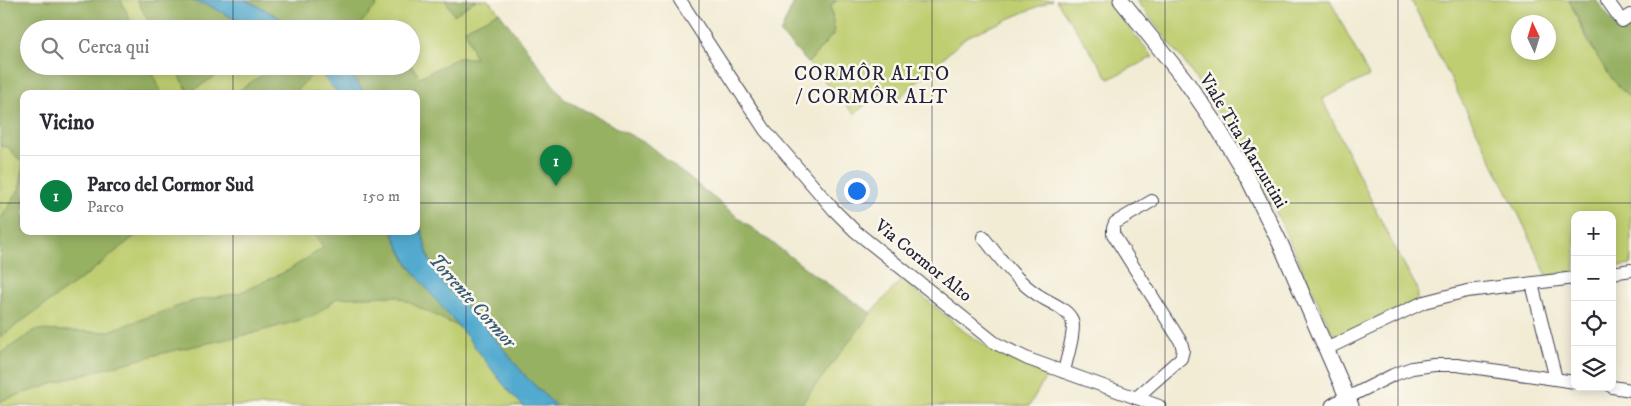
<!DOCTYPE html>
<html lang="it">
<head>
<meta charset="utf-8">
<style>
  body { margin:0; font-family:"IM FELL DW Pica",serif; background:#f2f2f3; color:#2b2b33 }
  .controls { position:absolute; right:15px; bottom:15px; display:grid; overflow:hidden; border-radius:10px; box-shadow:0 2px 12px #0003 }
  .controls button { width:45px; height:45px; display:grid; place-items:center; padding:0; border:0; border-bottom:1px solid #e1e1e2; background:#fff; color:#2b2b33; font:25px sans-serif }
  .compass { position:absolute; left:1511px; top:15px; width:45px; height:45px; border-radius:50%; background:#fff; box-shadow:0 2px 12px #0003; rotate:356deg }
  .you { position:absolute; left:856px; top:190px; width:18px; height:18px; margin:-12px; border:4px solid #fff; border-radius:50%; background:#1a73e8; box-shadow:0 0 0 8px #1a73e833 }
  .badge { display:grid; place-items:center; width:32px; height:32px; border-radius:50%; background:#0b8043; color:#fff; font-size:16px; font-weight:700 }
  .pin { position:absolute; translate:-50% -41px; filter:drop-shadow(0 1px 2px #0008) }
  .pin::after { content:''; position:absolute; top:26px; width:18px; height:15px; background:inherit; clip-path:polygon(0 0,100% 0,50% 100%) }
  .list { margin:0; padding:0; list-style:none }
  h2 { display:flex; justify-content:space-between; align-items:center; height:65px; margin:0; padding:0 20px; font-size:21px }
  h2 small { font-size:16px; font-weight:400; color:#7c7c81 }
  .list li { display:grid; grid-template-columns:32px 1fr auto; gap:15px; align-items:center; box-sizing:border-box; height:80px; padding:0 20px; border-top:1px solid #e1e1e2 }
  .list b { display:block; font-size:19px; white-space:nowrap }
  .list p { margin:0; font-size:16px; white-space:nowrap; color:#7c7c81 }
  .list em { font-size:16px; font-style:normal; color:#7c7c81 }
  .icon { flex:none; width:28px; height:28px; fill:none; stroke:currentColor; stroke-width:2; stroke-linecap:round; stroke-linejoin:round }
  .map { position:relative; flex:none; width:1631px; height:406px; overflow:hidden }
  .search { position:absolute; background:#fff; box-shadow:0 2px 12px #0003; left:20px; top:20px; width:400px; height:55px; display:flex; align-items:center; gap:12px; box-sizing:border-box; padding:0 18px; border-radius:28px; color:#7c7c81; font-size:19px }
  .panel { position:absolute; background:#fff; box-shadow:0 2px 12px #0003; left:20px; top:90px; width:400px; height:145px; border-radius:10px }
  .map>svg:first-child { display:block }
  .green { fill:#bfce71; stroke:#707856; fill-rule:evenodd }
  .forest { fill:#97b163; stroke:#5c6a4f }
  .water { fill:#52aacf; stroke:#3a6685 }
  .lines { fill:none; stroke-linecap:round; stroke-linejoin:round }
  .minor-casing { stroke:#414052; stroke-width:14 }
  .tertiary-casing { stroke:#414052; stroke-width:17 }
  .minor { stroke:#fff; stroke-width:12 }
  .tertiary { stroke:#fff; stroke-width:15 }
  .grid { fill:none; stroke:#22223b; stroke-width:1; stroke-opacity:0.55 }
  .labels { text-anchor:middle; dominant-baseline:central; stroke-width:5; stroke-linejoin:round; paint-order:stroke }
  .street-label { font-size:18px; fill:#22223b; stroke:#fbf7ec }
  .water-label { font-size:19px; font-style:italic; fill:#355876; stroke:#fbf7ec }
  .quarter-label { font-size:20px; letter-spacing:1px; fill:#22223b; stroke:#fbf7ec }
</style>
</head>
<body>
<div class="map">
<svg width="1631" height="406" viewBox="0 0 1631 406">
  <rect width="100%" height="100%" fill="#fbf7ec"/>
  <filter id="ink" filterUnits="userSpaceOnUse"><feTurbulence type="fractalNoise" baseFrequency=".02" numOctaves="2"/><feDisplacementMap in="SourceGraphic" scale="10" xChannelSelector="R" yChannelSelector="G"/><feConvolveMatrix kernelMatrix="1 2 1 2 8 2 1 2 1" color-interpolation-filters="sRGB"/></filter>
  <filter id="wash" filterUnits="userSpaceOnUse"><feTurbulence type="fractalNoise" baseFrequency=".0096" numOctaves="4" result="noise"/><feDisplacementMap in="SourceGraphic" scale="20" xChannelSelector="R" yChannelSelector="G"/><feGaussianBlur stdDeviation="1.12" result="paint"/><feColorMatrix in="noise" values="0 0 0 0 0 0 0 0 0 0 0 0 0 0 0 0 0 1.4 0 .05"/><feComposite in="paint" operator="in"/></filter>
  <g filter="url(#wash)">
    <rect width="100%" height="100%" fill="#f2ecd5"/>
    <g class="green">
      <path d="M0 0H488L499 12 497 13 561 101 810 275 872 314 873 313H871L902 279 965 332 992 350 1047 375 1029 406H0ZM29 29H411V66H29ZM24 94H416V231H24Z"/>
      <path d="M837 0H1053L966 37 895 102 884 90 854 114 808 63 834 33 831 5Z"/>
      <path d="M1056 0H1105L1122 19 1153 57 1109 79Z"/>
      <path d="M1136 0H1330L1369 76 1322 99 1390 239 1416 286 1418 294 1416 301 1341 336 1333 334 1273 206 1240 145 1183 60Z"/>
      <path d="M1411 0H1569L1588 42 1623 91 1631 99V265L1612 267V215H1575V272L1547 276 1520 217ZM1518 22H1548V52H1518Z"/>
    </g>
    <g class="forest">
      <path d="M0 0H121L134 29H29V66H150L162 94H24V231H141L89 273 0 337V220L20 188 23 164 8 147 0 146Z"/>
      <path d="M137 0H188L208 5 231 17 262 29H153Z"/>
      <path d="M245 0H381L356 29H298L266 10Z"/>
      <path d="M445 0H476L454 15Z"/>
      <path d="M795 0H837L831 5 834 33 808 63 780 33Z"/>
      <path d="M1569 0H1596L1621 33 1631 25V99C1598 69 1589 38 1569 0Z"/>
      <path d="M499 12 564 99 647 144 745 223 770 241 813 274 871 313 800 406H556L527 378 475 314 448 290 429 259 416 210V94H365L345 66 411 65 420 77 458 58H475L465 29Z"/>
      <path d="M174 66H231L189 93Z"/>
      <path d="M275 66H313L317 70 293 94H234Z"/>
      <path d="M313 231H392L406 262 459 327 396 296 337 298 314 316 254 333 163 353 74 377 0 401V354L35 330 106 332 193 301 239 293 287 271 323 248Z"/>
    </g>
    <g class="water">
      <path d="M188 0H245L266 10 298 29H262L231 17 208 5Z"/>
      <path d="M313 66H345L365 94H339Z"/>
      <path d="M416 210 429 259 441 280 448 290 475 314 527 378 556 406H523C501 385 486 360 467 337 439 301 409 275 392 231H416Z"/>
    </g>
  </g>
  <g filter="url(#ink)">
    <g class="lines">
      <defs>
        <g id="minor">
          <path d="M680 0 765 130 834 210 855 231 995 343 1028 359 1159 406"/>
          <path d="M1607 0 1622 21 1631 15"/>
          <path d="M983 237C999 257 1016 281 1038 295 1048 302 1067 308 1072 320 1076 331 1066 360 1064 372"/>
          <path d="M1612 273 1631 270"/>
          <path d="M1532 284 1556 379"/>
          <path d="M1326 349 1424 302 1467 291 1575 278"/>
          <path d="M1612 387 1631 390"/>
          <path d="M1136 398 1181 358 1183 350 1181 342 1113 234V228L1115 223 1152 201"/>
          <path d="M1347 398 1393 375 1412 368 1434 365H1457L1575 382"/>
        </g>
        <g id="tertiary">
          <path d="M1121 0 1185 80 1216 125 1248 178 1281 245 1351 406"/>
          <path d="M1333 406 1347 398"/>
        </g>
      </defs>
      <use href="#minor" class="minor-casing"/>
      <use href="#tertiary" class="tertiary-casing"/>
      <use href="#minor" class="minor"/>
      <use href="#tertiary" class="tertiary"/>
    </g>
  </g>
  <path class="grid" d="M233 0V29M466 0V406M699 0V406M932 0V406M1165 0V406M1398 0V406M233 66V94M0 203H24M416 203H1631M233 231V406"/>
  <g class="labels">
    <g class="street-label">
      <text transform="translate(1243 141) rotate(59)">Viale Tita Marzuttini</text>
      <text transform="translate(923 261) rotate(39)">Via Cormor Alto</text>
    </g>
    <g class="water-label">
      <text transform="translate(472 301) rotate(48)">Torrente Cormor</text>
    </g>
    <g class="quarter-label">
      <text x="872" y="74">CORMÔR ALTO<tspan x="872" dy="23">/ CORMÔR ALT</tspan></text>
    </g>
  </g>
</svg>
<div class="controls">
<button>+</button>
<button>−</button>
<button><svg class="icon" aria-label="locate" viewBox="0 0 24 24"><circle cx="12" cy="12" r="6"/><path d="M12 2v4M12 18v4M2 12h4M18 12h4"/></svg></button>
<button><svg class="icon" aria-label="layers" viewBox="0 0 24 24"><path d="M12 4l9 5-9 5-9-5zM3 14l9 5 9-5"/></svg></button>
</div>
<svg class="compass" viewBox="-18 -18 36 36"><path d="M0-13l5 13h-10z" fill="#e53935"/><path d="M0 13l5-13h-10z" fill="#7c7c81"/></svg>
<div class="you"></div>
<div class="pin badge" style="left:556px;top:186px">1</div>
<div class="search"><svg class="icon" aria-label="search" viewBox="0 0 24 24"><circle cx="10" cy="10" r="6"/><path d="M15 15l6 6"/></svg>Cerca qui</div>
<section class="panel">
<h2>Vicino<small></small></h2>
<ul class="list">
<li><span class="badge">1</span><div><b>Parco del Cormor Sud</b><p>Parco</p></div><em>150 m</em></li>
</ul>
</section>
</div>
</body>
</html>
